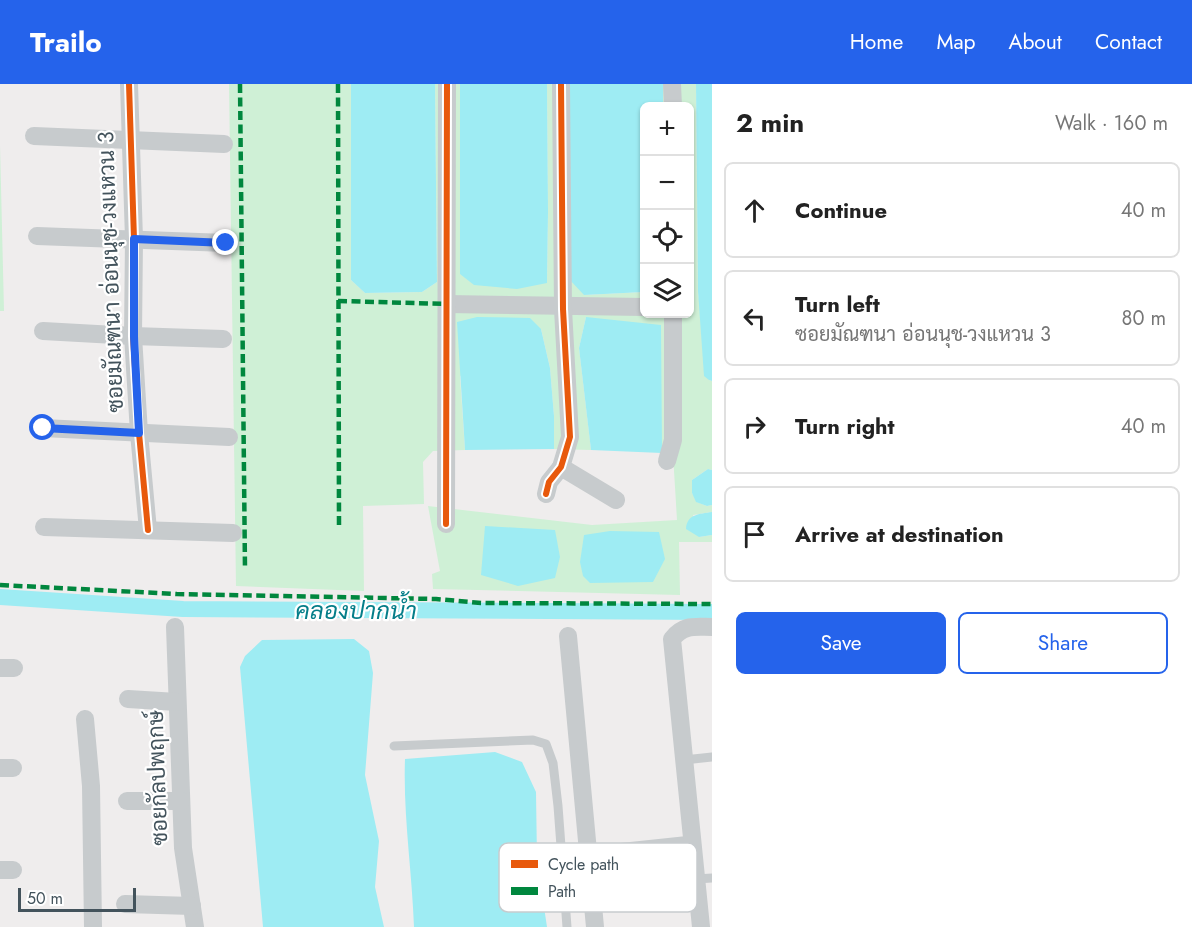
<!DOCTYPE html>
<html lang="en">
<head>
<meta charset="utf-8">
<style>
  body { margin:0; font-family:Jost,Sarabun,sans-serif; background:#f6f6f6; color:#222 }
  .controls { position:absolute; right:18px; top:18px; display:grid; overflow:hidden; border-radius:9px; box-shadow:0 2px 4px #0004 }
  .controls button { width:54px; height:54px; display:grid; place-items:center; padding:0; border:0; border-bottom:2px solid #e0e0e0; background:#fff; color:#222; font:30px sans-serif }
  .scale { position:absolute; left:18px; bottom:15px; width:118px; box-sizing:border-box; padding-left:6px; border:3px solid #43535c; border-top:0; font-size:16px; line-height:21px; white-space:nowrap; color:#43535c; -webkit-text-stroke:4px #fff; paint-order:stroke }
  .stop { position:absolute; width:18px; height:18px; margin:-14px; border:4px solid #2563eb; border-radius:50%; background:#fff }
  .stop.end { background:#2563eb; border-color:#fff; box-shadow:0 2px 6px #0008 }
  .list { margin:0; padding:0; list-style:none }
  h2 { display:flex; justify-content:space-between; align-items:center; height:78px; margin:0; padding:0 24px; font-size:26px }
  h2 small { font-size:20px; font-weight:400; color:#767676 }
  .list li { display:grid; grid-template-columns:39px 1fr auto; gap:18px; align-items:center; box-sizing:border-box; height:96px; margin:0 12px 12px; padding:0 12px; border:2px solid #e0e0e0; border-radius:9px }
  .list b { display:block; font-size:22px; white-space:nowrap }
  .list p { margin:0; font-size:20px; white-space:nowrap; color:#767676 }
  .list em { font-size:20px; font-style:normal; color:#767676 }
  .actions { display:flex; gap:12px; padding:18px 24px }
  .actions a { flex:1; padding:14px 0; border:2px solid #2563eb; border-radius:9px; text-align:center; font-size:21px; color:#2563eb }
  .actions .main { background:#2563eb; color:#fff }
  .icon { flex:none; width:33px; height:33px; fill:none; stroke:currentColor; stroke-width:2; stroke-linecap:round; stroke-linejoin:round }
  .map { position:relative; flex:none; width:712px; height:843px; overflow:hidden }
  header { display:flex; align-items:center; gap:36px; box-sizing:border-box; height:84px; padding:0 30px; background:#2563eb; color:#fff }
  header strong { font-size:28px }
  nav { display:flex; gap:33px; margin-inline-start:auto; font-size:21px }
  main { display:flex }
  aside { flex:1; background:#fff }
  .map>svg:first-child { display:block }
  .green { fill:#cff0d6 }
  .water { fill:#9eecf3 }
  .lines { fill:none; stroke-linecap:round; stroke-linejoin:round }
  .canal { stroke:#9eecf3; stroke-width:16 }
  .service { stroke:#c7cbcd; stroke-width:9 }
  .minor { stroke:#c7cbcd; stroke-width:18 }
  .quiet { stroke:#00873e; stroke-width:4.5; stroke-dasharray:9 4.5; stroke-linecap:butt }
  .cycleway-casing { stroke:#fff; stroke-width:10 }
  .cycleway { stroke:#e8590c; stroke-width:6 }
  .route { stroke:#2563eb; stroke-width:8 }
  .labels { text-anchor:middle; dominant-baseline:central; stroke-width:4.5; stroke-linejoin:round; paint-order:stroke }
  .street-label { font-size:22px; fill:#43535c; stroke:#fff }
  .water-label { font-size:24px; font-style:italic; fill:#047e89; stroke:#fff }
  .key { fill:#fff; stroke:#c7cbce; stroke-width:1.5 }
  .key-label { font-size:16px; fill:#43535c }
</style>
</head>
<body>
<header>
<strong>Trailo</strong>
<nav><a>Home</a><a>Map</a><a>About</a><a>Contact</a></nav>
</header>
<main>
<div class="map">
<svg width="712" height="843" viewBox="0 0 712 843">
  <rect width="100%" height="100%" fill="#efeded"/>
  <g class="green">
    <path d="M229 0H351V196L365 209 422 208 437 198 435 0H460V190L547 199 548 128 547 0H568L584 211 644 208V230H690V22H663V0H696L698 207 709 296 712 297V386L708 385 692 396V409L697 418 707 422 712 421V428L693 431 699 453 712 451V458H679L680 511 433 505 432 490 440 487 428 422 592 441 677 436 673 370 662 369 586 233 579 264 591 366 554 365V332L550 284 541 245 460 292 465 366 433 367 423 378 424 420 363 422 364 507 236 502Z"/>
    <path d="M0 61 4 227H0Z"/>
  </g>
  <g class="water">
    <path d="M351 0H435L437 198 422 208 365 209 351 196Z"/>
    <path d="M460 0H547L548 128 547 199 517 205 474 201 460 190Z"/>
    <path d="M568 0H663V22H644V208L584 211 570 196Z"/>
    <path d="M696 0H712V297L709 296 704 292 698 207Z"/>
    <path d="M477 233 530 234 541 245 550 284 554 332V365L465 366 457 238Z"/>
    <path d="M586 233 661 241 662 369 591 366 579 264Z"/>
    <path d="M708 385 712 386V421L707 422 696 418 692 409V396Z"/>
    <path d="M712 428V451L699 453 686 445C687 430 699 430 712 428Z"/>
    <path d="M485 442 555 446 560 473 555 494 518 502 481 491Z"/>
    <path d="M610 447 659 448 665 475 653 498 590 499 583 492 580 478 584 451Z"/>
    <path d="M354 555 369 567 373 589 365 691 379 757 375 803 384 843H263L240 583 245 572 262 556Z"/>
    <path d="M495 668 522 678 536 708 537 776 547 843H414C412 787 403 731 405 675Z"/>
  </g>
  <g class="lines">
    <path class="canal" d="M0 513 183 525 712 528"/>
    <g class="service">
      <path d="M394 662 533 656 546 660 553 679 558 722 567 843"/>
      <path d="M684 676 712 673"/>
      <path d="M588 767 692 756"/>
      <path d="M696 795 712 794"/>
    </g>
    <g class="minor">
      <path d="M129 0 134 155 133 252 139 349 148 446"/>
      <path d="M672 0 673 22"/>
      <path d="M34 52 224 60"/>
      <path d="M37 152 226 159"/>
      <path d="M447 220 644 223"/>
      <path d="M43 247 133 252 223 255"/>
      <path d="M43 344 229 353"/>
      <path d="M667 377 673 356V230"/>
      <path d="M561 383 616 416"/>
      <path d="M546 410 549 398 561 383 570 353 563 225 561 0"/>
      <path d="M446 440 447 0"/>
      <path d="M44 443 233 449"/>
      <path d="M175 543 183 764 195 843"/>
      <path d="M568 552 595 843"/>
      <path d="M0 584H14"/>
      <path d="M128 615 177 618"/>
      <path d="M85 635 91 702 93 843"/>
      <path d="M0 684H13"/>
      <path d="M127 717H181"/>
      <path d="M0 786H13"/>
      <path d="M125 820 192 822"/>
      <path d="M701 843 672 555C684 540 695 543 712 543"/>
    </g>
    <g class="quiet">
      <path d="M240 0 245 486"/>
      <path d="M338 0 339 443"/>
      <path d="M338 217 447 220"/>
      <path d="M0 501 177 510 436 515 481 519 712 520"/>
    </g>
    <defs>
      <g id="cycleway">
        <path d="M129 0 134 155 133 252 139 349 148 446"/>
        <path d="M546 410 549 398 561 383 570 353 563 225 561 0"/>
        <path d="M446 440 447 0"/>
      </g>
    </defs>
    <use href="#cycleway" class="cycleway-casing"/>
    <use href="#cycleway" class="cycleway"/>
  </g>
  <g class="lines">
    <path class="route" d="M43 344 139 349 134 252V155L226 159"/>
  </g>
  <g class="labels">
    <g class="street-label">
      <text transform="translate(110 188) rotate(-92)">ซอยมัณฑนา อ่อนนุช-วงแหวน 3</text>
      <text transform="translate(157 694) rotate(-92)">ซอยกัลปพฤกษ์</text>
    </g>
    <g class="water-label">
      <text x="356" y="526">คลองปากน้ำ</text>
    </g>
  </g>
  <rect x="499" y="759" width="198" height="69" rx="9" class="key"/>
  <rect x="511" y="776" width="27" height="8" fill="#e8590c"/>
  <rect x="511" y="803" width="27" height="8" fill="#00873e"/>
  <g class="key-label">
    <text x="548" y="786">Cycle path</text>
    <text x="548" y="813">Path</text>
  </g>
</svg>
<div class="controls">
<button>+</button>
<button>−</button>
<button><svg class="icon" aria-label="locate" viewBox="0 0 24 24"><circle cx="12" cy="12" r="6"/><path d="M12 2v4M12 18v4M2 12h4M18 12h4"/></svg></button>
<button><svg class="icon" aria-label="layers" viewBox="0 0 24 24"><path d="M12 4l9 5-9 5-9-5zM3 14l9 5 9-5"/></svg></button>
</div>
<div class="scale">50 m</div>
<div class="stop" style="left:43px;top:344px"></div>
<div class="stop end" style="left:226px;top:159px"></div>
</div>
<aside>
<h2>2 min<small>Walk · 160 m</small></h2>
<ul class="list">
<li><svg class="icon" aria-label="ahead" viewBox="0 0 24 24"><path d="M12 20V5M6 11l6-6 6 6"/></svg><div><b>Continue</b></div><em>40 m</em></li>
<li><svg class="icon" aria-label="left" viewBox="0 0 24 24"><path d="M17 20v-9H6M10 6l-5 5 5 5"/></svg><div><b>Turn left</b><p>ซอยมัณฑนา อ่อนนุช-วงแหวน 3</p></div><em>80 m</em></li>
<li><svg class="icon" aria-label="right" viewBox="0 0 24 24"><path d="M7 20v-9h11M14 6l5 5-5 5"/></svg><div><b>Turn right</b></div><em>40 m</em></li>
<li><svg class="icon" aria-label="arrive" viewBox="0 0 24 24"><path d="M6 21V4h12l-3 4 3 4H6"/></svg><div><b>Arrive at destination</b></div></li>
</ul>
<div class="actions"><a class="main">Save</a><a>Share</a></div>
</aside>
</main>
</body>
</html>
